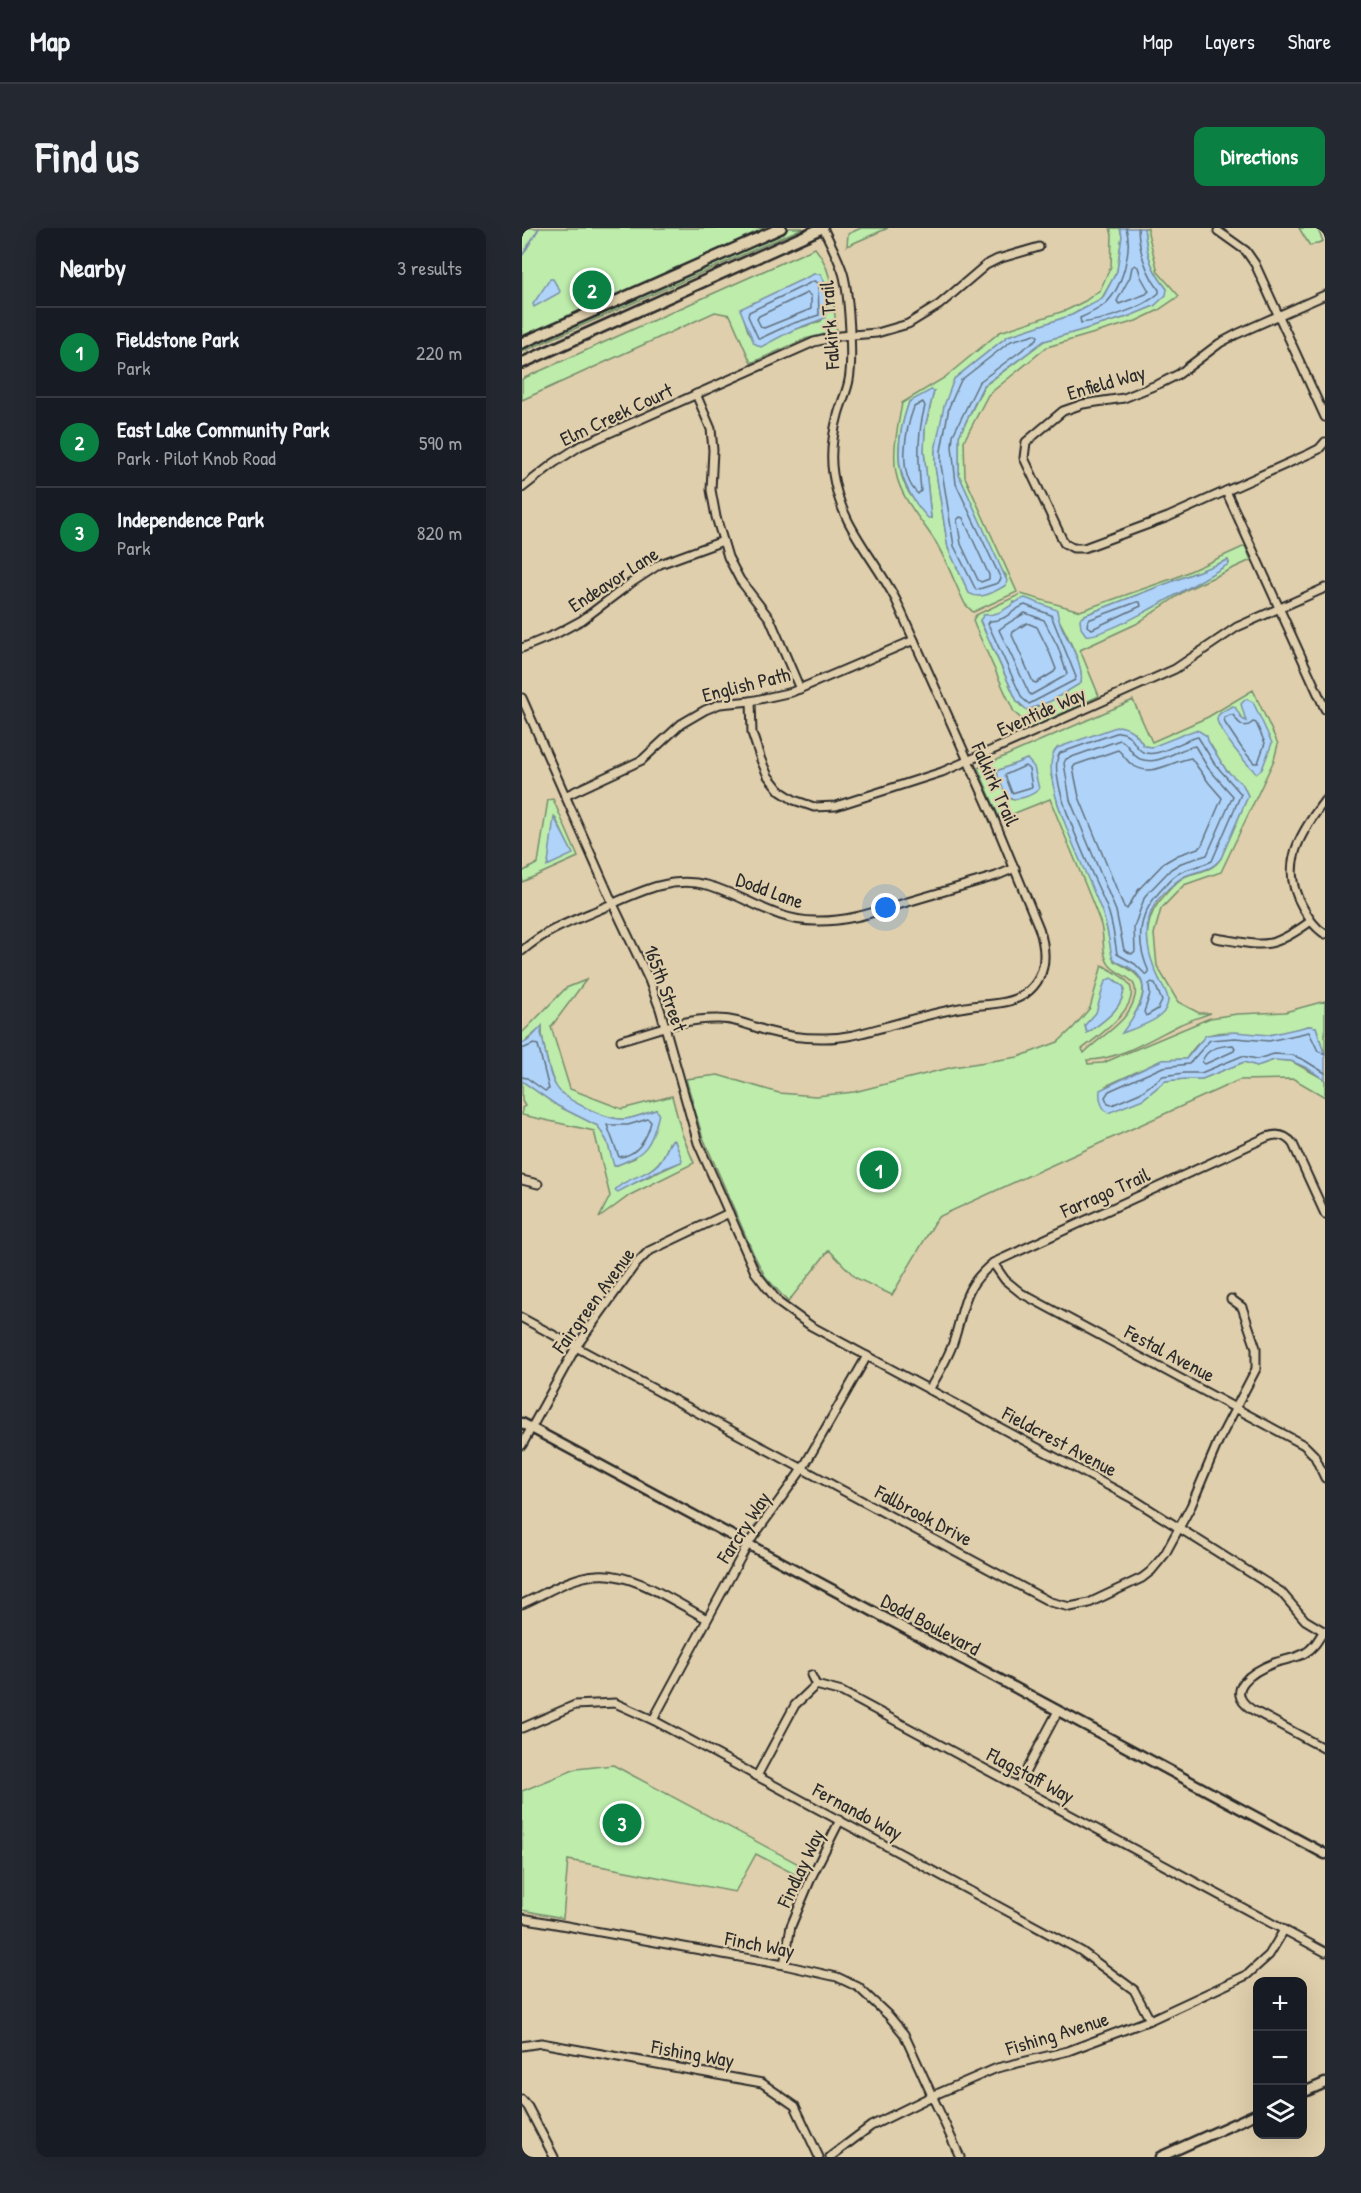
<!DOCTYPE html>
<html lang="en">
<head>
<meta charset="utf-8">
<style>
  body { margin:0; font-family:"Patrick Hand",sans-serif; background:#242831; color:#f1f3f6 }
  .controls { position:absolute; right:18px; bottom:18px; display:grid; overflow:hidden; border-radius:12px; box-shadow:0 6px 24px #0002 }
  .controls button { width:54px; height:54px; display:grid; place-items:center; padding:0; border:0; border-bottom:2px solid #363941; background:#171b24; color:#f1f3f6; font:30px sans-serif }
  .you { position:absolute; left:364px; top:680px; width:21px; height:21px; margin:-15px; border:4px solid #fff; border-radius:50%; background:#1a73e8; box-shadow:0 0 0 9px #1a73e833 }
  .badge { display:grid; place-items:center; width:39px; height:39px; border-radius:50%; background:#0b8043; color:#fff; font-size:20px; font-weight:700 }
  .pin { position:absolute; translate:-50% -50%; border:3px solid #fff; box-shadow:0 2px 6px #0006 }
  .list { margin:0; padding:0; list-style:none }
  h2 { display:flex; justify-content:space-between; align-items:center; height:78px; margin:0; padding:0 24px; font-size:26px }
  h2 small { font-size:20px; font-weight:400; color:#9ea1a6 }
  .list li { display:grid; grid-template-columns:39px 1fr auto; gap:18px; align-items:center; box-sizing:border-box; height:90px; padding:0 24px; border-top:2px solid #363941 }
  .list b { display:block; font-size:22px; white-space:nowrap }
  .list p { margin:0; font-size:20px; white-space:nowrap; color:#9ea1a6 }
  .list em { font-size:20px; font-style:normal; color:#9ea1a6 }
  .icon { flex:none; width:33px; height:33px; fill:none; stroke:currentColor; stroke-width:2; stroke-linecap:round; stroke-linejoin:round }
  .map { position:relative; flex:none; width:803px; height:1929px; overflow:hidden; border-radius:12px }
  header { display:flex; align-items:center; gap:36px; box-sizing:border-box; height:84px; padding:0 30px; background:#171b24; border-bottom:2px solid #363941 }
  header strong { font-size:28px }
  nav { display:flex; gap:33px; margin-inline-start:auto; font-size:21px }
  .intro { display:flex; align-items:center; justify-content:space-between; box-sizing:border-box; height:144px; padding:0 36px }
  h1 { margin:0; font-size:42px }
  .button { padding:15px 27px; border-radius:12px; background:#0b8043; color:#fff; font-size:21px; font-weight:700 }
  main { display:flex; gap:36px; padding:0 36px }
  aside { flex:1; background:#171b24; border-radius:12px; box-shadow:0 6px 24px #0002 }
  .map>svg:first-child { display:block }
  .green { fill:#bdecab; stroke:#748c6b; stroke-width:1.5; fill-rule:evenodd }
  .water { fill:#b0d4f9; stroke:#7b90a7; stroke-width:1.5 }
  .lines { fill:none; stroke-linecap:round; stroke-linejoin:round }
  .shore { stroke:#606f7d; stroke-width:1.5 }
  .stream { stroke:#7b90a7; stroke-width:2 }
  .minor-casing { stroke:#2b2b2b; stroke-width:11 }
  .tertiary-casing { stroke:#2b2b2b; stroke-width:13 }
  .secondary-casing { stroke:#2b2b2b; stroke-width:14 }
  .minor { stroke:#e0cfac; stroke-width:7 }
  .tertiary { stroke:#e0cfac; stroke-width:8 }
  .secondary { stroke:#e0cfac; stroke-width:9 }
  .labels { text-anchor:middle; dominant-baseline:central; stroke-width:4.5; stroke-linejoin:round; paint-order:stroke }
  .street-label { font-size:20px; fill:#2b2b2b; stroke:#e0cfac }
</style>
</head>
<body>
<header>
<strong>Map</strong>
<nav><a>Map</a><a>Layers</a><a>Share</a></nav>
</header>
<div class="intro"><h1>Find us</h1><a class="button">Directions</a></div>
<main>
<aside>
<h2>Nearby<small>3 results</small></h2>
<ul class="list">
<li><span class="badge">1</span><div><b>Fieldstone Park</b><p>Park</p></div><em>220 m</em></li>
<li><span class="badge">2</span><div><b>East Lake Community Park</b><p>Park · Pilot Knob Road</p></div><em>590 m</em></li>
<li><span class="badge">3</span><div><b>Independence Park</b><p>Park</p></div><em>820 m</em></li>
</ul>
</aside>
<div class="map">
<svg width="803" height="1929" viewBox="0 0 803 1929">
  <rect width="100%" height="100%" fill="#e0cfac"/>
  <filter id="ink" filterUnits="userSpaceOnUse"><feTurbulence type="fractalNoise" baseFrequency=".0167" numOctaves="2"/><feDisplacementMap in="SourceGraphic" scale="12" xChannelSelector="R" yChannelSelector="G"/><feConvolveMatrix kernelMatrix="1 2 1 2 8 2 1 2 1" color-interpolation-filters="sRGB"/></filter>
  <g filter="url(#ink)">
    <g class="green">
      <path d="M0 0H281L0 124Z"/>
      <path d="M339 0H366L325 18 326 6Z"/>
      <path d="M588 0H598L600 8 595 43 580 70 550 87 486 108 432 151 413 223V238L426 320 447 365C459 372 473 363 484 357V347L480 343 437 247V208L462 158 522 113 605 89 632 78 645 61C628 40 625 27 622 0H626V5L636 44 657 68 635 83 614 93 525 119 466 167 442 213 443 249 495 364 451 384 443 376C433 356 425 333 413 313 399 291 379 271 374 245 370 221 376 199 380 175L422 150 478 104 545 82 563 73 578 62 589 38 590 7ZM412 163 403 199 402 223 409 290C402 282 392 274 387 265 370 237 377 203 387 174Z"/>
      <path d="M777 0H795L801 13 788 18Z"/>
      <path d="M293 20C313 44 310 76 315 103L283 111 229 135 208 87 193 84 0 172V151ZM292 46 302 53 305 83 299 93 271 102 241 116 226 103 219 81Z"/>
      <path d="M723 318 729 332 666 361 614 396 558 422 577 468 509 500 492 484 453 398 451 392 454 387 499 366 558 383 655 349ZM706 332 707 335 558 391 563 387ZM492 374 536 390C544 406 562 437 559 455L511 481 499 478 495 473 458 393 462 387C475 387 484 385 492 374Z"/>
      <path d="M731 462 756 516 752 532 699 644 662 657 639 681 632 706 635 738 656 774 677 785H689C679 789 667 792 657 797 629 811 597 832 565 832L566 836 581 835 688 790 715 786 763 784 803 773V828L794 799 787 798C774 801 760 806 746 807 708 810 691 789 664 831L640 832 584 858 621 871 643 853 663 851H680L722 834 735 838 752 832 769 833 800 850 803 852V869L772 851 717 852 416 989 370 1067 334 1050 307 1022 266 1074 243 1048 232 1027 180 907 164 851 196 847 257 865 294 868 332 864 431 839 496 829 536 814 551 800 568 780 580 737C588 742 602 748 607 756 621 778 574 810 560 821L562 825C579 807 608 794 613 768 617 747 593 748 586 735 579 724 583 707 578 694 563 653 544 612 528 571L478 591 456 540 611 472 630 514 686 489ZM613 505 622 518 630 519 686 513 704 542 721 558 726 568 699 630C689 645 677 642 662 649 654 653 648 661 642 668 624 686 621 714 631 738 635 749 643 760 646 772L640 785 611 789C629 759 623 747 592 733L582 688 536 576 529 547ZM505 531 507 567 492 572 486 570 475 543ZM593 752 602 759C602 781 580 794 565 805L563 798 574 785Z"/>
      <path d="M31 571 56 629 0 654V644L16 635 26 572ZM33 589 50 625 26 637Z"/>
      <path d="M64 752 29 799 48 861 100 881 150 868 160 906 172 935 108 967 77 990 88 968 72 903 0 887V880L3 878 0 873V853L36 878 76 898 85 913 93 938 113 930 134 882C124 885 113 890 103 891 89 893 44 873 36 862 29 854 19 810 20 799L0 816V805L44 760ZM147 915 159 934 104 959 100 956C124 945 139 941 147 915Z"/>
      <path d="M91 1537 286 1641 282 1651 234 1626 213 1664 46 1632 41 1690 0 1682V1563L54 1541Z"/>
    </g>
    <g class="water">
      <path d="M598 0H622C625 27 628 40 645 61L644 67 632 78 605 89 522 113 461 158 437 208V247L485 353 484 357C473 363 459 373 447 365L426 320 413 238V223L422 178 432 151 486 108 550 87 580 71 595 43 600 8Z"/>
      <path d="M292 46H298C305 57 306 78 303 90L271 102 239 119 232 115 218 81Z"/>
      <path d="M28 51H31L38 63 37 65 12 79 11 76Z"/>
      <path d="M409 162 412 163 403 199 402 223 409 290H406C372 253 371 220 387 174Z"/>
      <path d="M706 332 707 336C684 349 584 411 564 407L559 400 558 391 563 387Z"/>
      <path d="M503 370 535 382C537 406 563 429 559 455L529 473 505 482 495 473 458 392 462 387C483 387 486 376 503 370Z"/>
      <path d="M724 471 731 474 750 515 740 541 735 545C726 539 694 500 695 490 696 484 706 481 711 478L713 479 720 491 724 493 719 476Z"/>
      <path d="M597 498C610 500 615 507 622 518L630 519 673 502 677 503 685 508 686 513 704 542 721 557 726 568 699 630C690 643 677 642 663 648 653 653 639 667 633 676 619 700 626 728 637 751 640 757 646 765 646 772 646 776 643 782 641 785 631 795 613 800 600 805 613 787 636 758 608 740 601 735 594 736 590 728 587 714 586 700 581 687 571 655 510 545 535 520Z"/>
      <path d="M505 531 512 539 517 561C510 568 495 573 486 570L477 552 475 543Z"/>
      <path d="M32 589 51 626 25 638 26 635Z"/>
      <path d="M589 750 602 759C602 781 580 794 565 805L563 797 574 785 582 756 585 752Z"/>
      <path d="M20 798 19 805C24 822 25 844 34 858 41 872 87 893 103 891 113 890 124 885 134 882L137 885C130 917 124 927 92 938L85 913 76 898 36 878 0 853V816L7 812Z"/>
      <path d="M787 798 794 799 803 828V852L785 840 769 833 752 832 735 838 722 834 680 851H663L643 853 621 871 586 885C579 879 577 871 578 862L640 832 664 831 684 807 713 804 747 807Z"/>
      <path d="M150 912 153 913 160 932 159 934 133 944 96 964 93 962C102 951 120 949 131 940 142 933 143 922 150 912Z"/>
    </g>
    <g class="lines">
      <g class="shore">
        <path d="M604 0C611 21 600 61 583 76 576 82 567 86 558 90L559 95C582 92 620 81 637 65V62C623 43 617 23 616 0"/>
        <path d="M613 37 616 39 619 49 627 63 624 66 597 76 595 73 608 49 610 39Z"/>
        <path d="M292 53 296 55 297 87 269 96 239 110H236L226 88 227 84Z"/>
        <path d="M285 65 289 68V81L242 100 239 99 235 91 237 88Z"/>
        <path d="M513 106 516 108 515 111 457 154 431 207 430 218 434 256 479 351 476 355 454 362 432 318 419 237V223L427 179 439 152 489 113Z"/>
        <path d="M401 174 403 178C395 207 396 233 399 263L396 266C375 247 383 203 392 179Z"/>
        <path d="M438 289 441 290 467 347V351L459 354 456 352 439 316 435 292Z"/>
        <path d="M615 374H618L619 378 570 401 565 398 566 392Z"/>
        <path d="M503 377 529 387 554 449 553 452 507 476 500 470 466 396 468 393C485 393 489 382 503 377Z"/>
        <path d="M503 385 522 392 536 419 545 446 543 448 509 467 507 465 477 402C480 399 498 388 503 385Z"/>
        <path d="M505 395 515 399 527 423 534 441 532 444 514 455 511 454 490 407 491 404Z"/>
        <path d="M708 487H711C717 496 722 502 731 494L734 495 743 515 736 535H732L721 522 703 495 702 490Z"/>
        <path d="M597 504C610 505 610 515 618 522 632 534 661 511 676 509L692 535 719 566 690 633C680 638 669 639 659 644 652 647 647 653 642 659 617 684 612 711 627 744L624 747 613 736 595 726C593 712 591 698 587 685 577 657 520 548 538 525Z"/>
        <path d="M598 512C607 515 609 527 618 531 638 538 654 521 673 518L686 540 711 568 685 627 659 635 649 641 623 668 612 699 613 723 610 726 602 722 594 683 548 572 542 535 544 531Z"/>
        <path d="M596 522C601 526 604 532 609 536 629 551 649 533 669 530L687 555 700 570 679 619 656 627 642 635 617 661 605 681 602 679 557 569 551 540 553 537Z"/>
        <path d="M503 538 507 541 510 559 490 565 483 547Z"/>
        <path d="M630 754 633 756 640 773 636 781 624 788 622 784 628 766 627 756Z"/>
        <path d="M711 817 713 820 712 823 683 836 680 834C684 820 697 818 711 817Z"/>
        <path d="M0 821 12 816 16 817 27 861 23 863 5 850 0 849"/>
        <path d="M803 826 796 823 787 804 747 813 713 810 688 812 667 836 641 839 587 863 583 869 586 876 590 877 618 865 641 848 662 845H679L720 828 735 831 752 826 770 827 782 832 803 845"/>
        <path d="M126 891 129 894C125 911 115 928 97 929L85 897H106Z"/>
      </g>
      <path class="stream" d="M0 28 17 0"/>
      <defs>
        <g id="minor">
          <path d="M696 3 724 23 733 36 803 189"/>
          <path d="M803 67 715 106 698 115 657 146 639 155 602 170 561 176 541 183 504 214 502 230 542 315 551 320H562L646 289 789 225 797 221 803 214"/>
          <path d="M174 166 189 201 191 222 189 262 194 289 206 329 218 352 248 391 278 461"/>
          <path d="M0 260 32 235 58 218 292 114 318 108 355 105 386 96 417 77 464 37 476 31 517 19"/>
          <path d="M704 263 803 481"/>
          <path d="M0 420 34 406 60 392 109 355 138 336 201 313"/>
          <path d="M0 470 91 676 127 752 138 781 176 915 233 1044 257 1075 289 1098 611 1271 759 1364 783 1392 803 1404"/>
          <path d="M229 473 230 505 239 532 246 548 258 563 272 572 292 579 314 578 420 544 525 498 653 441 715 399 803 360"/>
          <path d="M43 568 120 532 159 496 183 482 198 476 229 473 270 464 392 412"/>
          <path d="M803 572C778 605 757 638 780 678 786 689 792 699 803 706"/>
          <path d="M694 710C742 718 748 723 789 693"/>
          <path d="M0 723C22 703 50 693 76 682 112 667 145 647 185 657 223 667 252 693 293 693 324 694 353 684 382 675 413 666 444 657 474 648L493 640"/>
          <path d="M99 812C131 803 163 790 197 791 214 791 229 798 245 803 263 808 281 810 299 810 322 811 344 804 366 798 394 790 421 782 450 778 468 776 489 776 503 766 526 749 525 724 517 700L469 584 374 372C351 327 319 299 311 246 308 227 311 205 316 187 319 175 325 164 327 152 331 132 327 60 320 42 315 28 308 14 301 0"/>
          <path d="M0 952 16 956"/>
          <path d="M471 1035 483 1052 499 1065 782 1217 792 1227 803 1250"/>
          <path d="M0 1090 528 1374 548 1379 567 1375 620 1350 629 1343 643 1326 669 1278 696 1214 734 1141V1120L720 1079 709 1071"/>
          <path d="M407 1162C416 1146 427 1129 432 1112 443 1078 440 1060 471 1035L745 909C756 905 764 907 771 916L803 986"/>
          <path d="M0 1217 54 1119 112 1038 127 1023 207 985"/>
          <path d="M0 1376C23 1366 48 1349 74 1347 110 1343 154 1375 185 1391"/>
          <path d="M801 1404C796 1412 792 1420 783 1425 773 1431 763 1431 752 1435 731 1443 701 1462 729 1481L803 1521"/>
          <path d="M289 1447 294 1457"/>
          <path d="M131 1492 226 1316 281 1240 345 1128"/>
          <path d="M0 1500 53 1477 93 1475 131 1492 559 1723 612 1762 628 1792"/>
          <path d="M235 1548 273 1477 294 1457 320 1464 803 1724"/>
          <path d="M496 1558 536 1483"/>
          <path d="M0 1690 262 1737 315 1749 336 1759 367 1788 382 1806 438 1929"/>
          <path d="M262 1737 269 1698 290 1648 318 1592"/>
          <path d="M0 1818 19 1815 240 1855 273 1878 297 1929"/>
          <path d="M0 1872 6 1879 32 1929"/>
          <path d="M308 1929 349 1898 410 1868 475 1840 546 1823 628 1792 725 1747 747 1727 762 1702"/>
        </g>
        <g id="tertiary">
          <path d="M0 1195 803 1626"/>
          <path d="M780 1865 803 1855"/>
          <path d="M638 1929 736 1885"/>
        </g>
        <g id="secondary">
          <path d="M0 115 259 0"/>
          <path d="M0 135 300 0"/>
        </g>
      </defs>
      <use href="#minor" class="minor-casing"/>
      <use href="#tertiary" class="tertiary-casing"/>
      <use href="#secondary" class="secondary-casing"/>
      <use href="#minor" class="minor"/>
      <use href="#tertiary" class="tertiary"/>
      <use href="#secondary" class="secondary"/>
    </g>
  </g>
  <g class="labels">
    <g class="street-label">
      <text transform="translate(307 97) rotate(-94)">Falkirk Trail</text>
      <text transform="translate(584 154) rotate(-16)">Enfield Way</text>
      <text transform="translate(94 186) rotate(-25)">Elm Creek Court</text>
      <text transform="translate(91 351) rotate(-33)">Endeavor Lane</text>
      <text transform="translate(224 456) rotate(-14)">English Path</text>
      <text transform="translate(519 483) rotate(-24)">Eventide Way</text>
      <text transform="translate(474 556) rotate(66)">Falkirk Trail</text>
      <text transform="translate(248 662) rotate(20)">Dodd Lane</text>
      <text transform="translate(144 760) rotate(70)">165th Street</text>
      <text transform="translate(583 964) rotate(-24)">Farrago Trail</text>
      <text transform="translate(71 1072) rotate(-54)">Fairgreen Avenue</text>
      <text transform="translate(648 1125) rotate(28)">Festal Avenue</text>
      <text transform="translate(538 1213) rotate(28)">Fieldcrest Avenue</text>
      <text transform="translate(402 1287) rotate(28)">Fallbrook Drive</text>
      <text transform="translate(221 1299) rotate(-57)">Farcry Way</text>
      <text transform="translate(409 1396) rotate(28)">Dodd Boulevard</text>
      <text transform="translate(509 1547) rotate(28)">Flagstaff Way</text>
      <text transform="translate(336 1583) rotate(28)">Fernando Way</text>
      <text transform="translate(278 1640) rotate(-65)">Findlay Way</text>
      <text transform="translate(238 1716) rotate(11)">Finch Way</text>
      <text transform="translate(535 1805) rotate(-17)">Fishing Avenue</text>
      <text transform="translate(171 1825) rotate(10)">Fishing Way</text>
    </g>
  </g>
</svg>
<div class="controls">
<button>+</button>
<button>−</button>
<button><svg class="icon" aria-label="layers" viewBox="0 0 24 24"><path d="M12 4l9 5-9 5-9-5zM3 14l9 5 9-5"/></svg></button>
</div>
<div class="you"></div>
<div class="pin badge" style="left:357px;top:942px">1</div>
<div class="pin badge" style="left:70px;top:62px">2</div>
<div class="pin badge" style="left:100px;top:1595px">3</div>
</div>
</main>
</body>
</html>
